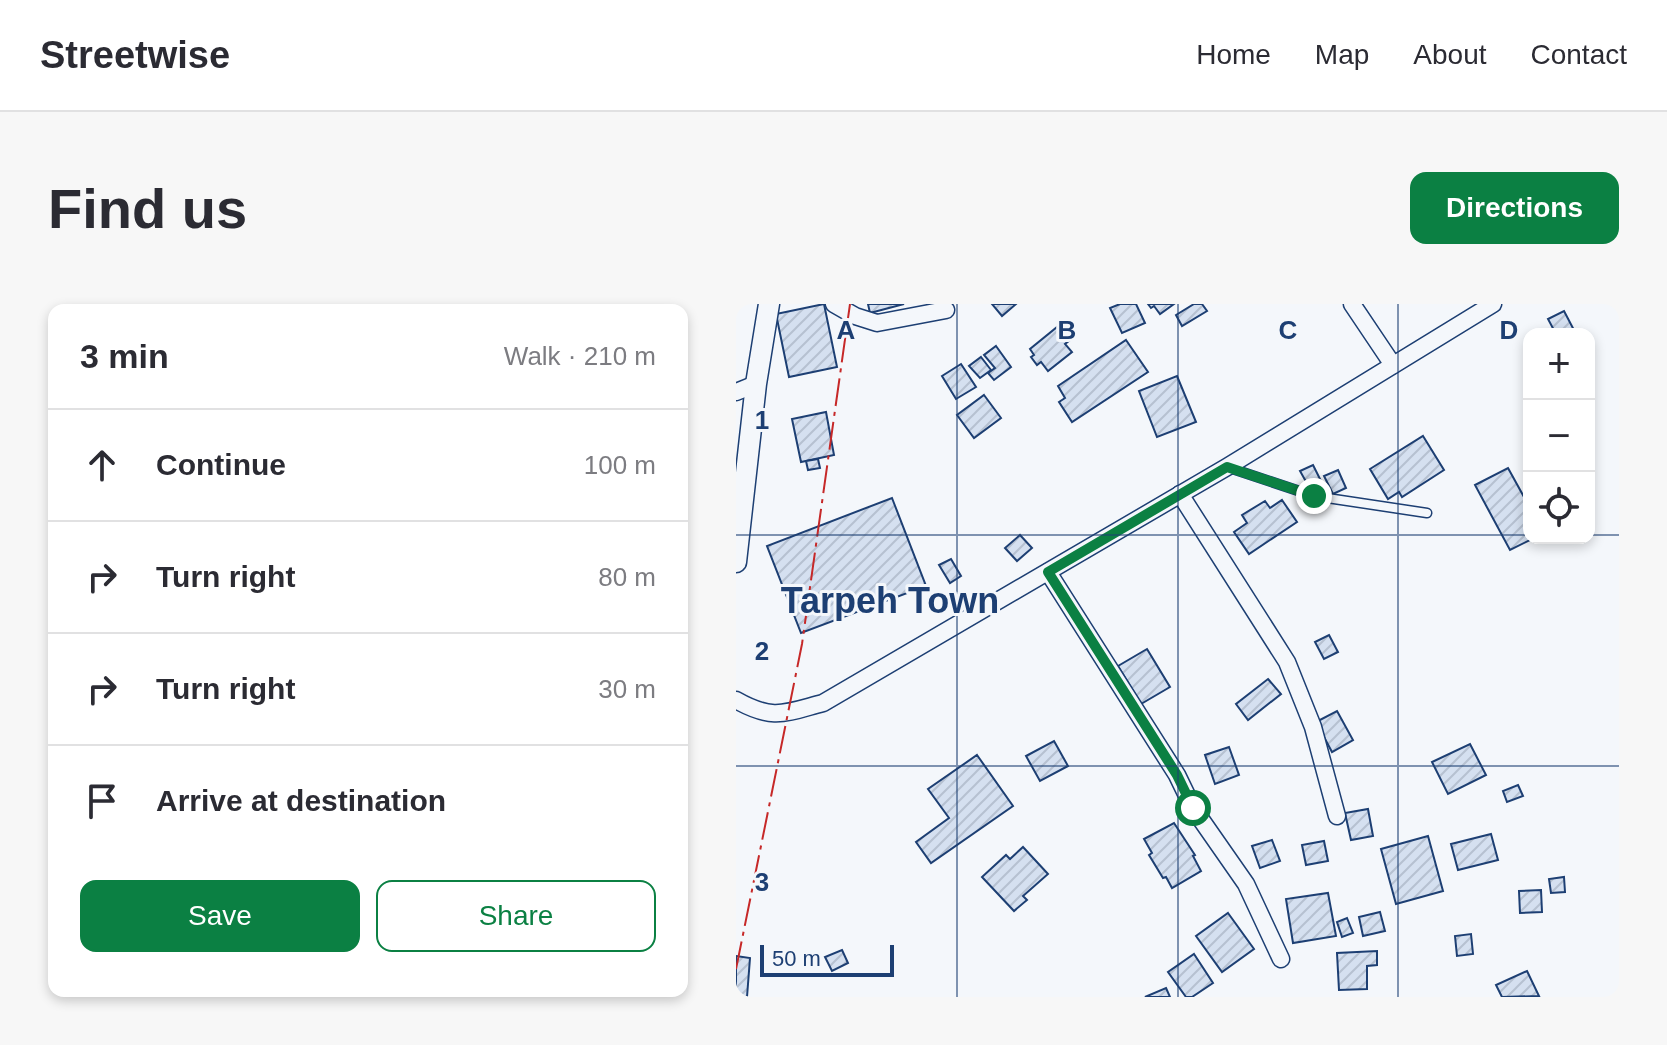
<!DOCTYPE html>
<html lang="en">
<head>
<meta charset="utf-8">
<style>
  body { margin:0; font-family:Arial,sans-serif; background:#f7f7f7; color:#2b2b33 }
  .controls { position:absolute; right:24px; top:24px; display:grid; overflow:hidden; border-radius:16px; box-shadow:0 4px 12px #0003 }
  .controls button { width:72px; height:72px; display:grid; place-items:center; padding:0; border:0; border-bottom:2px solid #e1e1e2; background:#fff; color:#2b2b33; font:40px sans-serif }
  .scale { position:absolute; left:24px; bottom:20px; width:134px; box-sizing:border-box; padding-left:8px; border:4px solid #1d3f73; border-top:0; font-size:22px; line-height:28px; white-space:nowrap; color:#1d3f73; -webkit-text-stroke:6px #f4f7fb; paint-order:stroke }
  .stop { position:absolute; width:24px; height:24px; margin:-18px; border:6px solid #0b8043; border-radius:50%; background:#fff }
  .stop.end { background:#0b8043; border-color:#fff; box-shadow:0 2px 8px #0008 }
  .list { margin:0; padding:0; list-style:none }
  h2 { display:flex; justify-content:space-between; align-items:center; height:104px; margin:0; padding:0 32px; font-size:34px }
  h2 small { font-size:26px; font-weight:400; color:#7c7c81 }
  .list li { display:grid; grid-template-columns:52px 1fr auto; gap:24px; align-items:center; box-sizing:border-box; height:112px; padding:0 32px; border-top:2px solid #e1e1e2 }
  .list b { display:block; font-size:30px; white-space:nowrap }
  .list em { font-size:26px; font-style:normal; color:#7c7c81 }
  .actions { display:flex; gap:16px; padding:24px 32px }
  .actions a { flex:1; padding:18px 0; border:2px solid #0b8043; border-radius:16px; text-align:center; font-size:28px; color:#0b8043 }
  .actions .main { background:#0b8043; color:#fff }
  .icon { flex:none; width:44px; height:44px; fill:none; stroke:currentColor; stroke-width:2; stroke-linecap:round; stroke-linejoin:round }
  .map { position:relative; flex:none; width:883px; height:693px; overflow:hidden; border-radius:16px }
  header { display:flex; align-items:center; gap:48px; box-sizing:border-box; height:112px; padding:0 40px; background:#fff; border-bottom:2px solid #e1e1e2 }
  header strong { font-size:38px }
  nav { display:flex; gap:44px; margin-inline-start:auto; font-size:28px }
  .intro { display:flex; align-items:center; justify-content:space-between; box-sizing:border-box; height:192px; padding:0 48px }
  h1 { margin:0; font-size:56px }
  .button { padding:20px 36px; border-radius:16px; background:#0b8043; color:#fff; font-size:28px; font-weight:700 }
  main { display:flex; gap:48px; padding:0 48px }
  aside { flex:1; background:#fff; border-radius:16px; box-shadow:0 4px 12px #0003 }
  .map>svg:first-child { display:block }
  .building { fill:url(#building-hatch); stroke:#1d3f73; stroke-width:2 }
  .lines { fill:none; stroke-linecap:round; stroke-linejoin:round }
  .service-casing { stroke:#1d3f73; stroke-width:11 }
  .minor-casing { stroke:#1d3f73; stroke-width:19 }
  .tertiary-casing { stroke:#1d3f73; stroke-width:23 }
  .service { stroke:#f4f7fb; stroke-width:8 }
  .minor { stroke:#f4f7fb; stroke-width:16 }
  .tertiary { stroke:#f4f7fb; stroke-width:20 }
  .power { stroke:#c62828; stroke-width:2; stroke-dasharray:28 6 4 6; stroke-linecap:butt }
  .route { stroke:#0b8043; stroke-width:10 }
  .grid { fill:none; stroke:#1d3f73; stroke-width:2; stroke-opacity:0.55 }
  .labels { text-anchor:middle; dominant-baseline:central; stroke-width:6; stroke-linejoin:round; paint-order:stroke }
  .district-label { font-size:36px; font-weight:bold; fill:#1d3f73; stroke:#f4f7fb }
  .grid-label { font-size:26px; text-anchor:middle; font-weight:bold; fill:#1d3f73; stroke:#f4f7fb; stroke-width:6; stroke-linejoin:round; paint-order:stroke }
</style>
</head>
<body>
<header>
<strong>Streetwise</strong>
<nav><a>Home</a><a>Map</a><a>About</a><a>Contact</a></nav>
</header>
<div class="intro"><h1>Find us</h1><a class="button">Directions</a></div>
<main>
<aside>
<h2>3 min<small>Walk · 210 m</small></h2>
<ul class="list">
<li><svg class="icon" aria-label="ahead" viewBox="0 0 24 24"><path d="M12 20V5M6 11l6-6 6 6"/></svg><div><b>Continue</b></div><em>100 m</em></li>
<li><svg class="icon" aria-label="right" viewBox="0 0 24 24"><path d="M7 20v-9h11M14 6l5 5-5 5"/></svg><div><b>Turn right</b></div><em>80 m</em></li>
<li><svg class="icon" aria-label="right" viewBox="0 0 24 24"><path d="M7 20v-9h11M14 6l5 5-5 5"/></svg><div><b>Turn right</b></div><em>30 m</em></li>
<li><svg class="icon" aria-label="arrive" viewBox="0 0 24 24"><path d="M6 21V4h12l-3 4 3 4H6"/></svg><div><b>Arrive at destination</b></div></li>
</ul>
<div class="actions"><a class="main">Save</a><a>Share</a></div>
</aside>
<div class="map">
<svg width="883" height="693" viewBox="0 0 883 693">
  <defs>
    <pattern id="building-hatch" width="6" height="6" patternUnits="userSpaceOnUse" patternTransform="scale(2)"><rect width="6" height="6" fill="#d5e0f0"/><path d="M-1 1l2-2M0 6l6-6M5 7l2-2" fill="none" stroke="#b6c1d1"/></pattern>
  </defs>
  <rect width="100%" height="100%" fill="#f4f7fb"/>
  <g class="building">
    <path d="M88 0 101 63 53 73 40 10Z"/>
    <path d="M132 0H168L134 9Z"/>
    <path d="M256 0H280L266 12Z"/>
    <path d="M384 0H400L409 19 386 29 374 4Z"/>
    <path d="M412 0H438L424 10 418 2 415 4Z"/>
    <path d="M458 0H466L471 7 446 22 440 11Z"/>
    <path d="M828 7 840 30H820L812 15Z"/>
    <path d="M326 19 338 33 329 40 336 48 312 67 305 58 301 61 295 53 298 51 294 45Z"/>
    <path d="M390 36 412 68 336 118 323 98 329 94 322 82Z"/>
    <path d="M260 42 275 63 258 76 252 69 259 64 248 51Z"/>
    <path d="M245 53 255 66 244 74 233 62Z"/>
    <path d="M225 60 240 83 220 95 206 72Z"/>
    <path d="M441 72 460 118 421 133 403 87Z"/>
    <path d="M248 91 265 114 238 134 221 111Z"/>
    <path d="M90 108 98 151 65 158 56 115Z"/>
    <path d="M687 132 708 166 666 193 663 188 652 195 634 165Z"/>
    <path d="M82 155 84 164 72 166 70 157Z"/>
    <path d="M577 161 585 177 573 183 564 167Z"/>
    <path d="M772 164 793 202V234H798L774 246 739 181Z"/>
    <path d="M602 166 610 184 597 190 588 172Z"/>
    <path d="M156 194 190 282 65 329 31 242Z"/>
    <path d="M546 196 561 218 513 250 498 228 511 219 506 211 529 197 534 204Z"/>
    <path d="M284 231 296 244 281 257 269 244Z"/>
    <path d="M215 255 225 272 214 279 203 261Z"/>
    <path d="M593 331 602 348 588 355 579 338Z"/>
    <path d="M411 345 434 383 405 400 382 362Z"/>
    <path d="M532 375 545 390 512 416 500 400Z"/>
    <path d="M601 407 617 436 596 448 580 418Z"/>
    <path d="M318 437 332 462 304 477 290 452Z"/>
    <path d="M734 440 750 471 712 490 696 458Z"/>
    <path d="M493 443 503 471 479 480 469 451Z"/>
    <path d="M241 451 277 502 195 559 180 538 213 514 192 485Z"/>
    <path d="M782 481 787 492 771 498 767 487Z"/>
    <path d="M632 505 637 532 615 536 609 509Z"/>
    <path d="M438 519 459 551 457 552 465 567 436 584 430 573 427 574 413 551 416 549 408 535Z"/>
    <path d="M755 530 762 556 722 566 715 540Z"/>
    <path d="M692 532 707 587 660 600 645 545Z"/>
    <path d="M536 536 544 557 524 564 516 542Z"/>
    <path d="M588 537 592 557 570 561 566 541Z"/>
    <path d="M287 543 312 570 287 592 291 596 278 607 246 573 270 551 274 555Z"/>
    <path d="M828 573 829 588 815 589 813 575Z"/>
    <path d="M805 586 806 608 784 609 783 587Z"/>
    <path d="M592 589 600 632 557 639 550 595Z"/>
    <path d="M644 608 649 627 627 632 623 613Z"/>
    <path d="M492 609 518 645 486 668 460 632Z"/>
    <path d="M611 614 617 629 606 633 601 618Z"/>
    <path d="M735 630 737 650 721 652 719 632Z"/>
    <path d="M106 646 112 659 96 667 89 653Z"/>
    <path d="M641 647V661L631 662V685L603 686 601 649Z"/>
    <path d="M458 650 477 679 456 693H450L432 668Z"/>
    <path d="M0 652 14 654 11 693 0 692Z"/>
    <path d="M791 667 803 692 766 693 760 681Z"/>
    <path d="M430 684 434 693H409Z"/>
  </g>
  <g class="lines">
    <defs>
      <path id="service" d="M491 163 578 192 691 209"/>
      <g id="minor">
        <path d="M98 0 119 12 141 19 210 6"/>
        <path d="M616 0 657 61"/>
        <path d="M0 88 20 80"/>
        <path d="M444 190 551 358 577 423 601 512"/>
        <path d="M312 268 441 471 457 504 510 580 545 655"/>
        <path d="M0 396C37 417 49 409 87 399L491 163 757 0"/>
      </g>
      <path id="tertiary" d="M0 258 20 80 33 0"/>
    </defs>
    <use href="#service" class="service-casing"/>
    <use href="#minor" class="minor-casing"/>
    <use href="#tertiary" class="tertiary-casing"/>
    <use href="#service" class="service"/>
    <use href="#minor" class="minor"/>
    <use href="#tertiary" class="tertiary"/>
    <path class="power" d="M0 665 66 340 114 0"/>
  </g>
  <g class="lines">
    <path class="route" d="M457 504 441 471 312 268 491 163 578 192"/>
  </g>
  <path class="grid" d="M221 0V693M442 0V693M662 0V693M0 231H793M853 231H883M0 462H883"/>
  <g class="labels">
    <g class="district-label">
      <text x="154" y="296">Tarpeh Town</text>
    </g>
  </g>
  <g class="grid-label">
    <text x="110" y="35">A</text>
    <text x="331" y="35">B</text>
    <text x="552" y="35">C</text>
    <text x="773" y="35">D</text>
    <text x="26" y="125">1</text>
    <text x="26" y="356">2</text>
    <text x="26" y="587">3</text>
  </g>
</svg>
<div class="controls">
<button>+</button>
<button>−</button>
<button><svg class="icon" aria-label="locate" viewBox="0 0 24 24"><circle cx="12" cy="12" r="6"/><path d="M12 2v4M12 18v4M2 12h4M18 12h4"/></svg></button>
</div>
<div class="scale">50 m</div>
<div class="stop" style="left:457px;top:504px"></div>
<div class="stop end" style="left:578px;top:192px"></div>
</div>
</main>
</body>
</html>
